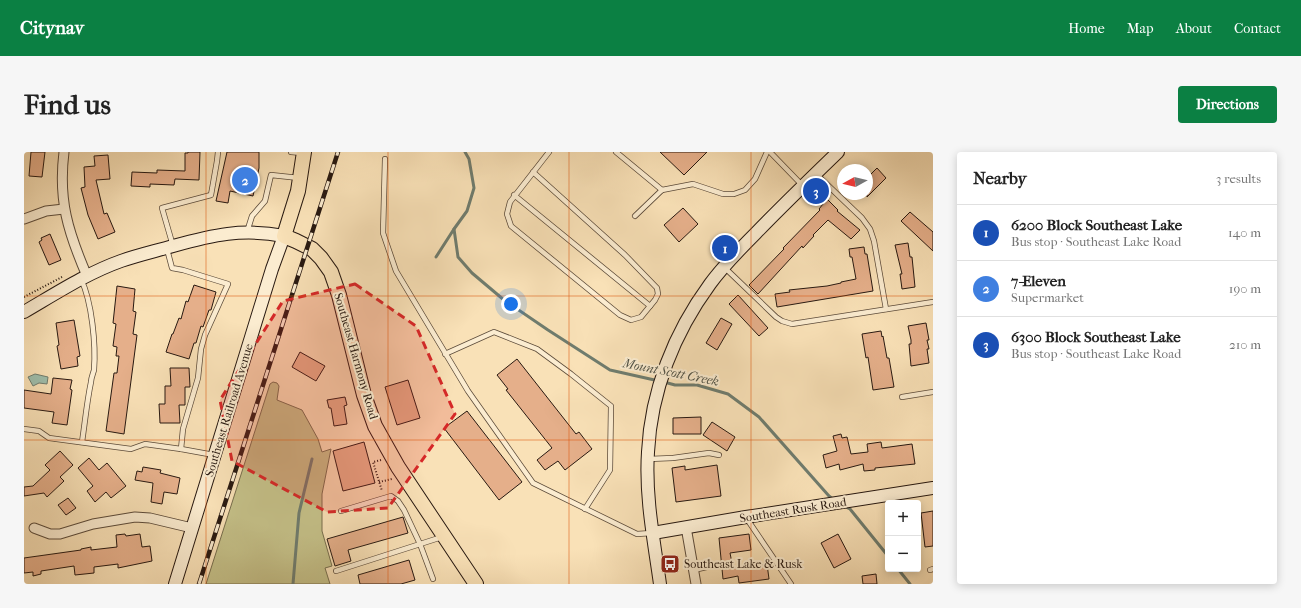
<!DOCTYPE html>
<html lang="en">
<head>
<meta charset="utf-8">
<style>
  body { margin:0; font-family:"IM FELL French Canon",serif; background:#f6f6f6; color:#222 }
  .controls { position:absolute; right:12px; bottom:12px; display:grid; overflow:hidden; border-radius:4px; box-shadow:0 2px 10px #0003 }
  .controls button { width:36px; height:36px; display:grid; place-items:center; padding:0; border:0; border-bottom:1px solid #e0e0e0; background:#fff; color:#222; font:20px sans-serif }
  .compass { position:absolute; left:813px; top:12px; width:36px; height:36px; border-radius:50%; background:#fff; box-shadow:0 2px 10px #0003; rotate:262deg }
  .you { position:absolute; left:487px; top:152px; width:14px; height:14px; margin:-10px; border:3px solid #fff; border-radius:50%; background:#1a73e8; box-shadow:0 0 0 6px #1a73e833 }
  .badge { display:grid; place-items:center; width:26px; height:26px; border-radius:50%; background:#0b8043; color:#fff; font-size:13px; font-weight:700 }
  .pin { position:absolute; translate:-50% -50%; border:2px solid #fff; box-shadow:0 1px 4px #0006 }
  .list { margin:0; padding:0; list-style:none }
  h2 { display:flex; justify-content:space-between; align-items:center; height:52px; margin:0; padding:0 16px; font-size:17px }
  h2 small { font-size:13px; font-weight:400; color:#767676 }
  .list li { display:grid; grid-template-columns:26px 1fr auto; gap:12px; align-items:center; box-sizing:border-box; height:56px; padding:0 16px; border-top:1px solid #e0e0e0 }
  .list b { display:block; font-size:15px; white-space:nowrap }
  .list p { margin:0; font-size:13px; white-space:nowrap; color:#767676 }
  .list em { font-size:13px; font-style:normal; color:#767676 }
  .map { position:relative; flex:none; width:909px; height:432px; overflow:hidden; border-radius:4px }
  header { display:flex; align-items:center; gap:24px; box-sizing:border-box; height:56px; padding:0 20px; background:#0b8043; color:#fff }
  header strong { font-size:19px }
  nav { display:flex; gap:22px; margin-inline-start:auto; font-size:14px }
  .intro { display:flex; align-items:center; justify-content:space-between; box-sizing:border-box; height:96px; padding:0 24px }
  h1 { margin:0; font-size:28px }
  .button { padding:10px 18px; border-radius:4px; background:#0b8043; color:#fff; font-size:14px; font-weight:700 }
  main { display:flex; gap:24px; padding:0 24px }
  aside { flex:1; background:#fff; border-radius:4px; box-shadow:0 2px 10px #0003 }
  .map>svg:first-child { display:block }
  .green { fill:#c5c189; stroke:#766d4d }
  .water { fill:#9ebeac; stroke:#6f7c6e }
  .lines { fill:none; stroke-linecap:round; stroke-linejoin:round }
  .stream { stroke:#6f7c6e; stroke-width:3 }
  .building { fill:#e5af8a; stroke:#281911 }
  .lane-casing { stroke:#5c4b3a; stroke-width:6 }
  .street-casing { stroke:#5c4b3a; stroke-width:11 }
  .secondary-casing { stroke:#281911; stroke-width:14 }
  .primary-casing { stroke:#281911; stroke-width:16 }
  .path { stroke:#281911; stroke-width:2; stroke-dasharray:1 2; stroke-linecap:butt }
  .lane { stroke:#fbecd0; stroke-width:4.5 }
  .street { stroke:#fbecd0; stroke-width:9 }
  .secondary { stroke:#fbecd0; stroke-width:12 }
  .primary { stroke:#f9e1b7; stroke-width:14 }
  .rail-casing { stroke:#281911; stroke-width:4.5 }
  .rail { stroke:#fbecd0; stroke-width:3; stroke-dasharray:9; stroke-linecap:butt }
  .marked { fill:#d62828; fill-opacity:0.2; stroke:#d62828; stroke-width:3; stroke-dasharray:8 5; stroke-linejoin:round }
  .grid { fill:none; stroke:#de560c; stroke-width:1; stroke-opacity:0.55 }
  .labels { text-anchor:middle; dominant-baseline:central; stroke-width:4; stroke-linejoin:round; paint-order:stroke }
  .street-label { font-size:12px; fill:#281911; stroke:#fbecd0 }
  .poi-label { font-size:12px; fill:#281911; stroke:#fbecd0; text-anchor:start }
  .water-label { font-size:13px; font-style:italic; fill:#515347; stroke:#fbecd0 }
</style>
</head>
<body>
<header>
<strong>Citynav</strong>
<nav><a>Home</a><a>Map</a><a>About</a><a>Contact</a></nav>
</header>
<div class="intro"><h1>Find us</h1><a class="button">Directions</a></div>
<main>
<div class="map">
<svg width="909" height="432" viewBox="0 0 909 432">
  <rect width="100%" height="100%" fill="#f9e1b7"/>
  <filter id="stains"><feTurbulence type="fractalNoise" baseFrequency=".005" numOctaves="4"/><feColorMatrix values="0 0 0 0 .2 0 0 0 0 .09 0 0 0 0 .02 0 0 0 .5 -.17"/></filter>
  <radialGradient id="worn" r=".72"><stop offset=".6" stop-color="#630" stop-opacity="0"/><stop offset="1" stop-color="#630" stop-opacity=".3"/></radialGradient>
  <path class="green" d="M249 230 253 231 255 234 253 248 278 258 294 287 298 300 307 297 298 342V379L308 414 301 416 306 432H182L246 232Z"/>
  <path class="water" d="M11 222 24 225 23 232 15 231 9 234 4 225Z"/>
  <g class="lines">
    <g class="stream">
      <path d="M430 77 434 105 448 121 480 148 524 178 586 218 635 229"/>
      <path d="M412 105 430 77 443 59 450 36 445 7 441 0"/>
      <path d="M640 230 651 233H673L704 242 735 265 805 344 810 348"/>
      <path d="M820 354 826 357 864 404"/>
      <path d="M874 417 886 432"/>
      <path d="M269 432 275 361 288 307"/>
    </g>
  </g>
  <g class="building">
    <path d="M7 0H21L18 25 5 24Z"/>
    <path d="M164 0H176L175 28 151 27 150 33 126 32V35L107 34 108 20 133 21V18L161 19V1H164Z"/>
    <path d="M203 0H235V16L229 44 206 39 204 51 192 49Z"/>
    <path d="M636 0H683L660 23Z"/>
    <path d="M84 3 86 27 72 28 80 62 83 61 91 80 74 87 64 63 57 36 61 35 60 15 71 14 70 4Z"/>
    <path d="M853 16 862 26 843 45V26Z"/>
    <path d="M803 47 814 58 813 59 836 78 827 87 804 68 789 83 790 84 779 96 778 94 734 142 725 133 760 97 759 96 796 58 795 57Z"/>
    <path d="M659 56 674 72 655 90 640 73Z"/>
    <path d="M886 60 909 80V99L877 69Z"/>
    <path d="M26 82 37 108 25 113 15 90 18 88 17 86Z"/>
    <path d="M884 91 886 105H888L891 135 878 137 876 122H878L871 93Z"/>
    <path d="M840 95 841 102H843L849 139 753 155 751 142 766 140 765 138 803 134 817 131V130L832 127 828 105H826L825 97Z"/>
    <path d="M170 133 192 140 187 158H185L179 175 177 174 172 191H170L165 207 142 200 148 182H149L155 166 157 167 162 149 164 150Z"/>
    <path d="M93 134 111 137 109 159 112 160 109 182 113 183 100 282 82 279 90 221H93L95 204H92L93 195 89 194 92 172 89 171Z"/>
    <path d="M714 143 744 176 735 184 705 152Z"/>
    <path d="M697 166 708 172 693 198 682 191Z"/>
    <path d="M50 168 56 204 53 205 54 214 37 217 33 194 35 193 32 171Z"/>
    <path d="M902 171 905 188H903L905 197H903L905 211 887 214 885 192H887V188L884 174Z"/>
    <path d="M857 179 858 185 859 184 863 206H865L870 235 849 238 844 205 842 206 838 182Z"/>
    <path d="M276 200 301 214 292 229 268 215Z"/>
    <path d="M493 207 552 282 555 280 568 297 541 318 534 309 521 318 513 308 528 296 482 238 484 237 473 223Z"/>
    <path d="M146 216H165L166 235H161V253H155L156 271H136L135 252H141V234H147Z"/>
    <path d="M29 226 48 228 46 237 48 238 43 273 28 271 30 260 0 256V238L27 242Z"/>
    <path d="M384 228 396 266 373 273 361 235Z"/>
    <path d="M321 245 323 253 320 254 323 272 310 274 307 256H305L303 248Z"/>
    <path d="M443 259 498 330 475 348 420 276Z"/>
    <path d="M677 265V282H649V266Z"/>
    <path d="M688 270 711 285 703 299 679 283Z"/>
    <path d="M817 282 818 286 823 285 827 302 844 300 843 292 857 290 858 296 888 292 891 312 851 316V318L840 319 839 312 816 318 815 312 802 316 799 303 813 299 809 284Z"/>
    <path d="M340 290 351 331 319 339 309 299Z"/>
    <path d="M36 299 49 313 36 325 40 329 23 345 20 341 0 344V335L9 334 26 318 21 313Z"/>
    <path d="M65 306 75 318 83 311 102 334 87 346 82 340 71 350 63 339 69 334 54 316Z"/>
    <path d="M693 313 697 344 652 350 648 316 661 314V318Z"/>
    <path d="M119 315 137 318 136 321 156 326 153 342 140 340 138 352 127 350 129 331 111 328 113 319 118 320Z"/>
    <path d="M44 346 52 356 42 363 34 353Z"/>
    <path d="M909 359V394L901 395 897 361Z"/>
    <path d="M379 365 384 381 324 398 327 409 311 414 303 387Z"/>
    <path d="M101 382 102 384 116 382 118 395 126 394 128 409 94 416V412L70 415V421L51 423 50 414 17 419V422L9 424V420L0 421V406L57 398V397L67 395V398L93 395 92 383Z"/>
    <path d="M725 382 727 398 706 401 709 416 743 412 745 427 715 431 714 424 699 427 695 386Z"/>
    <path d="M814 382 827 407 810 416 797 391Z"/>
    <path d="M385 408 391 428 377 432H336L334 423Z"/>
    <path d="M852 422 853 432H839L838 424Z"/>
  </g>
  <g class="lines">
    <defs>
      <g id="lane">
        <path d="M267 0 278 1"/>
        <path d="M592 0 638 38"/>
        <path d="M746 0 778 33"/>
        <path d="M361 7 359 81 372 119 444 239 509 331 613 382 628 381"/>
        <path d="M509 20 601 103 633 136 634 142 631 148 617 165 607 168 596 163 487 74 483 62 486 50 525 0"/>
        <path d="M792 22 838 66 846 77 850 89 862 157"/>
        <path d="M490 43 626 154"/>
        <path d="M611 64 638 38 669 32 699 42H710L721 38 731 27 743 0"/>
        <path d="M223 80 228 64 241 49 247 23 275 26"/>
        <path d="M149 94 138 56 187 43 193 9 194 0"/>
        <path d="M143 97 148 116 159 118 204 132 181 183 177 197 174 226 159 277 157 297"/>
        <path d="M700 115 752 165 758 169 768 172 909 150"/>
        <path d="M57 127C68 150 72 193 70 218 69 222 67 226 67 230 63 249 61 270 58 290"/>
        <path d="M421 202 470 180 513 197 547 222 587 254 586 318 561 357"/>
        <path d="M878 245 909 240"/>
        <path d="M0 277 15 279 25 286 107 297 121 292 157 297 190 303"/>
        <path d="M625 307 649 306 685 301 695 303"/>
        <path d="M317 359 367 344 374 349 380 358 396 392 409 427"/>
        <path d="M723 367 767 432"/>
        <path d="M670 418 691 413"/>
        <path d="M906 418 909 417"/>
        <path d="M312 419 418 385"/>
      </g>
      <g id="street">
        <path d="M40 0C34 48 44 80 63 124"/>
        <path d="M0 67 22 59 40 57"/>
        <path d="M662 375 672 432"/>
        <path d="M10 376 26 382H36L69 372 111 365 126 366 168 376"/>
      </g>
      <g id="secondary">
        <path d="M0 160C31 142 63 121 97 109 114 103 132 99 149 94 189 83 218 76 260 84L248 117 151 432"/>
        <path d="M629 381 722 365 909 336"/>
        <path d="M636 432C630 389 621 344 624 300 627 239 650 181 686 132 699 114 716 97 732 81 759 53 786 27 814 0"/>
      </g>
      <path id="primary" d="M280 0 274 39 260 84 272 89 288 97 297 106 307 120 315 143 340 243 351 274 374 315 452 432"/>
    </defs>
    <use href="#lane" class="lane-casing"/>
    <use href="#street" class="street-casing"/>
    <use href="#secondary" class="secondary-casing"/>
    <use href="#primary" class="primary-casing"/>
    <g class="path">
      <path d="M0 145 38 125"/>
      <path d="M357 308 349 310 358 339"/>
      <path d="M355 330 368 327"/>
    </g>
    <use href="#lane" class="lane"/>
    <use href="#street" class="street"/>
    <use href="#secondary" class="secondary"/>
    <use href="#primary" class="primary"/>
    <defs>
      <path id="rail" d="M175 432 314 0"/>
    </defs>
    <use href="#rail" class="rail-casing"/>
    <use href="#rail" class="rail"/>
  </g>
  <path class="marked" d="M331 132 392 174 431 262 364 356 303 360 208 309 196 248 259 149Z"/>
  <path class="grid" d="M182 0V432M364 0V432M545 0V432M727 0V432M0 144H909M0 288H909"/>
  <defs>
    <symbol id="bus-square" viewBox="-11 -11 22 22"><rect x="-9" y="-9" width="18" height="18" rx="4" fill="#8f2418" stroke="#fbecd0"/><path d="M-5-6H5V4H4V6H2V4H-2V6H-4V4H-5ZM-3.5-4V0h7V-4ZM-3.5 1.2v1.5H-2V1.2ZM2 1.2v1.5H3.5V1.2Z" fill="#fff"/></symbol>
  </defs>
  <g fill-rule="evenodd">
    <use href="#bus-square" x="635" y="401" width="22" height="22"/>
  </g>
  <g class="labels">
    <g class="street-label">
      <text transform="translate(332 204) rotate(74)">Southeast Harmony Road</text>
      <text transform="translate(205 258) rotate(-73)">Southeast Railroad Avenue</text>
      <text transform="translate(769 358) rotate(-9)">Southeast Rusk Road</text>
    </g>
    <g class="poi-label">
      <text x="660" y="412">Southeast Lake &amp; Rusk</text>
    </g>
    <g class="water-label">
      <text transform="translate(647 220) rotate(11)">Mount Scott Creek</text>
    </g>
  </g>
  <rect width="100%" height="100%" filter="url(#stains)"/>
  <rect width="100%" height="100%" fill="url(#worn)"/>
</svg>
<div class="controls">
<button>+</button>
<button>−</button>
</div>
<svg class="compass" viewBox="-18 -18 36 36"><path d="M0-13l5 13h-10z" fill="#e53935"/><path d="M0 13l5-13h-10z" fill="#767676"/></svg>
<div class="you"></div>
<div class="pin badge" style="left:701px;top:96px;background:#1a4fb4">1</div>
<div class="pin badge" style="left:221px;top:28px;background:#3f7fe0">2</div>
<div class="pin badge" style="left:792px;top:39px;background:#1a4fb4">3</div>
</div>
<aside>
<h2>Nearby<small>3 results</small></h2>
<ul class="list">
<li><span class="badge" style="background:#1a4fb4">1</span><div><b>6200 Block Southeast Lake</b><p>Bus stop · Southeast Lake Road</p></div><em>140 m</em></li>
<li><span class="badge" style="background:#3f7fe0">2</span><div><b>7-Eleven</b><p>Supermarket</p></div><em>190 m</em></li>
<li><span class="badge" style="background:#1a4fb4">3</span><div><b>6300 Block Southeast Lake</b><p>Bus stop · Southeast Lake Road</p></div><em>210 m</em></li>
</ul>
</aside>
</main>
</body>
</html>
